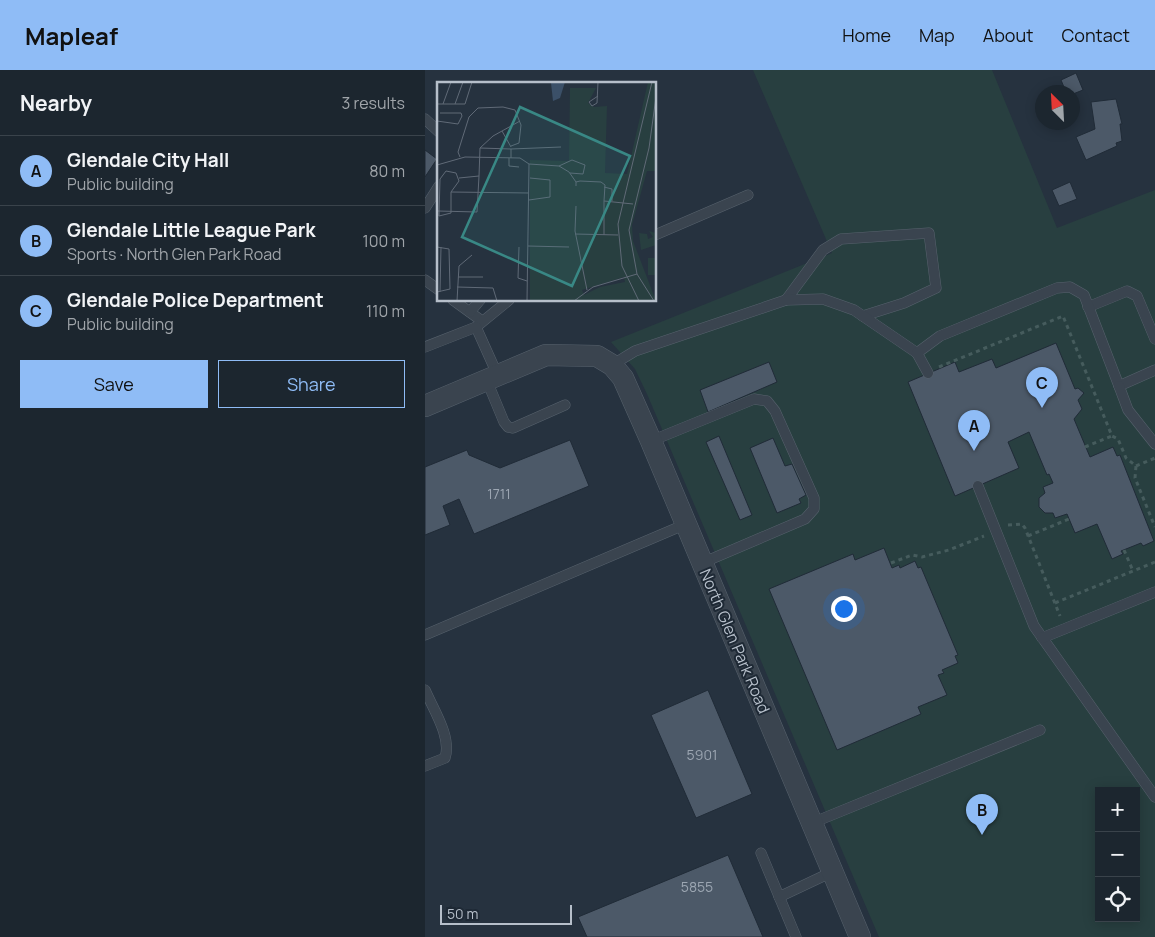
<!DOCTYPE html>
<html lang="en">
<head>
<meta charset="utf-8">
<style>
  body { margin:0; font-family:Manrope,sans-serif; background:#29323b; color:#f1f3f6 }
  .controls { position:absolute; right:15px; bottom:15px; display:grid; overflow:hidden; border-radius:0px; box-shadow:0 2px 12px #0003 }
  .controls button { width:45px; height:45px; display:grid; place-items:center; padding:0; border:0; border-bottom:1px solid #3a434b; background:#1c262f; color:#f1f3f6; font:25px sans-serif }
  .compass { position:absolute; left:610px; top:15px; width:45px; height:45px; border-radius:50%; background:#1c262f; box-shadow:0 2px 12px #0003; rotate:336deg }
  .scale { position:absolute; left:15px; bottom:12px; width:132px; box-sizing:border-box; padding-left:5px; border:2px solid #b6bfca; border-top:0; font-size:14px; line-height:18px; white-space:nowrap; color:#b6bfca; -webkit-text-stroke:4px #1e2935; paint-order:stroke }
  .you { position:absolute; left:418px; top:538px; width:18px; height:18px; margin:-12px; border:4px solid #fff; border-radius:50%; background:#1a73e8; box-shadow:0 0 0 8px #1a73e833 }
  .badge { display:grid; place-items:center; width:32px; height:32px; border-radius:50%; background:#8fbcf6; color:#111; font-size:16px; font-weight:700 }
  .pin { position:absolute; translate:-50% -41px; filter:drop-shadow(0 1px 2px #0008) }
  .pin::after { content:''; position:absolute; top:26px; width:18px; height:15px; background:inherit; clip-path:polygon(0 0,100% 0,50% 100%) }
  .list { margin:0; padding:0; list-style:none }
  h2 { display:flex; justify-content:space-between; align-items:center; height:65px; margin:0; padding:0 20px; font-size:21px }
  h2 small { font-size:16px; font-weight:400; color:#a0a5aa }
  .list li { display:grid; grid-template-columns:32px 1fr auto; gap:15px; align-items:center; box-sizing:border-box; height:70px; padding:0 20px; border-top:1px solid #3a434b }
  .list b { display:block; font-size:19px; white-space:nowrap }
  .list p { margin:0; font-size:16px; white-space:nowrap; color:#a0a5aa }
  .list em { font-size:16px; font-style:normal; color:#a0a5aa }
  .actions { display:flex; gap:10px; padding:15px 20px }
  .actions a { flex:1; padding:11px 0; border:1px solid #8fbcf6; border-radius:0px; text-align:center; font-size:18px; color:#8fbcf6 }
  .actions .main { background:#8fbcf6; color:#111 }
  .icon { flex:none; width:28px; height:28px; fill:none; stroke:currentColor; stroke-width:2; stroke-linecap:round; stroke-linejoin:round }
  .map { position:relative; flex:none; width:730px; height:867px; overflow:hidden }
  header { display:flex; align-items:center; gap:30px; box-sizing:border-box; height:70px; padding:0 25px; background:#8fbcf6; color:#111 }
  header strong { font-size:24px }
  nav { display:flex; gap:28px; margin-inline-start:auto; font-size:18px }
  main { display:flex }
  aside { flex:1; background:#1c262f }
  .map>svg:first-child { display:block }
  .green { fill:#283f40; fill-rule:evenodd }
  .building { fill:#4c5968; stroke:#202b37 }
  .lines { fill:none; stroke-linecap:round; stroke-linejoin:round }
  .service-casing { stroke:#57626d; stroke-width:11 }
  .minor-casing { stroke:#57626d; stroke-width:22 }
  .path { stroke:#465c5d; stroke-width:3; stroke-dasharray:4 4; stroke-linecap:butt }
  .service { stroke:#3a444f; stroke-width:10 }
  .minor { stroke:#3a444f; stroke-width:21 }
  .labels { text-anchor:middle; dominant-baseline:central; stroke-width:4; stroke-linejoin:round; paint-order:stroke }
  .number-label { font-size:14px; fill:#9ca6b2 }
  .street-label { font-size:16px; fill:#b6bfca; stroke:#1e2935 }
  .inset-road { fill:none; stroke:#606a77; stroke-width:1 }
  .view { fill:#398885; fill-opacity:0.15; stroke:#398885; stroke-width:2.5 }
  .inset-edge { fill:none; stroke:#b6bfca; stroke-width:2.5 }
</style>
</head>
<body>
<header>
<strong>Mapleaf</strong>
<nav><a>Home</a><a>Map</a><a>About</a><a>Contact</a></nav>
</header>
<main>
<aside>
<h2>Nearby<small>3 results</small></h2>
<ul class="list">
<li><span class="badge">A</span><div><b>Glendale City Hall</b><p>Public building</p></div><em>80 m</em></li>
<li><span class="badge">B</span><div><b>Glendale Little League Park</b><p>Sports · North Glen Park Road</p></div><em>100 m</em></li>
<li><span class="badge">C</span><div><b>Glendale Police Department</b><p>Public building</p></div><em>110 m</em></li>
</ul>
<div class="actions"><a class="main">Save</a><a>Share</a></div>
</aside>
<div class="map">
<svg width="730" height="867" viewBox="0 0 730 867">
  <rect width="100%" height="100%" fill="#26323f"/>
  <path class="green" d="M328 0H567L632 158 730 120V867H454L222 324 210 299 186 272 407 183ZM674 721H711V848H674Z"/>
  <g class="building">
    <path d="M651 3 658 20 648 24V22H641L636 10Z"/>
    <path d="M691 29 697 54H695L697 71 691 73 692 76 661 90 651 67 670 59 666 32Z"/>
    <path d="M0 80 12 89 0 107Z"/>
    <path d="M645 112 652 129 634 136 627 120Z"/>
    <path d="M631 273 650 319 653 318 659 323 653 330 657 339 649 349 665 387 688 377 692 386 695 385 729 471 718 476 716 473 696 481 698 484 687 489 672 454 650 463 642 444 630 448 628 443H620L614 437V428L620 423 618 417 628 413 624 404 622 405 604 362 583 372 594 398 530 426 483 312 530 292 534 302 567 289 571 298Z"/>
    <path d="M344 292 352 312 283 342 275 320Z"/>
    <path d="M294 366 327 445 315 450 281 372Z"/>
    <path d="M348 368 360 396 367 394 381 425 374 429 376 433 352 443 325 378Z"/>
    <path d="M145 370 164 416 49 464 34 429 18 436 25 455 0 465V397L42 380 44 385 75 398Z"/>
    <path d="M459 478 467 498 474 495 475 498 490 491 493 498 496 497 533 585 530 586 533 593 517 600 519 603 513 605 522 625 493 637 496 644 412 680 344 519 428 484 430 490Z"/>
    <path d="M283 620 327 724 271 748 226 645Z"/>
    <path d="M303 785 338 867H162L153 847Z"/>
  </g>
  <g class="lines">
    <defs>
      <g id="service">
        <path d="M0 49 14 62"/>
        <path d="M0 138 14 116"/>
        <path d="M230 165 323 125"/>
        <path d="M0 210 14 220"/>
        <path d="M28 230 57 251"/>
        <path d="M361 230 398 180 416 169 504 163 511 218 479 233 438 246"/>
        <path d="M663 237 702 221 712 226 730 269"/>
        <path d="M45 242 55 230"/>
        <path d="M51 257 84 230"/>
        <path d="M0 277 51 257 73 306"/>
        <path d="M187 295 210 281 361 230 398 229 429 240 492 283"/>
        <path d="M503 303 492 283 515 266 632 218 645 217 659 225 694 316 730 300"/>
        <path d="M62 311 79 352 83 357 88 358 140 335"/>
        <path d="M694 316 703 340 730 374"/>
        <path d="M226 371 329 329 342 331 350 341 389 428V439L380 449 277 493"/>
        <path d="M553 416 609 556 730 727"/>
        <path d="M0 565 261 454"/>
        <path d="M617 568 730 522"/>
        <path d="M0 620C8 639 27 667 20 688L0 696"/>
        <path d="M387 753 615 660"/>
        <path d="M336 783 371 867"/>
        <path d="M354 827 407 802"/>
      </g>
      <path id="minor" d="M0 336 121 285 172 286 187 295 198 308 226 371 435 867"/>
    </defs>
    <use href="#service" class="service-casing"/>
    <use href="#minor" class="minor-casing"/>
    <g class="path">
      <path d="M514 297 638 246 687 366 693 369 701 388 711 396 710 408 730 457"/>
      <path d="M660 377 687 366"/>
      <path d="M711 396 730 388"/>
      <path d="M583 455 597 454 600 458 635 546"/>
      <path d="M603 466 644 449"/>
      <path d="M699 480 708 501"/>
      <path d="M466 493 487 485 497 487 524 480 559 466"/>
      <path d="M630 533 730 492"/>
    </g>
    <use href="#service" class="service"/>
    <use href="#minor" class="minor"/>
  </g>
  <g class="labels">
    <g class="number-label">
      <text x="74" y="423">1711</text>
      <text x="277" y="684">5901</text>
      <text x="272" y="816">5855</text>
    </g>
    <g class="street-label">
      <text transform="translate(310 571) rotate(67)">North Glen Park Road</text>
    </g>
  </g>
  <g transform="translate(12 12)">
    <rect width="219" height="219" fill="#26323f"/>
    <path d="M211 0H219V89H210L195 143 196 159 219 219H93V78L132 79 133 6H159L151 21 157 25 170 24 168 91 190 92ZM187 195 188 200 163 205 147 213 145 208ZM212 149 219 151V163L204 168 202 151 210 152 211 157 216 155ZM211 176H219V193H211Z" fill="#283f40" fill-rule="evenodd"/>
    <path d="M128 0 123 16 116 19 114 1Z" fill="#3b5068"/>
    <path class="inset-road" d="M161 14 152 20 155 24 160 21 161 0M0 22H18L26 0M6 22 14 0M18 22H28L35 0M0 39 21 42 25 34 24 31H3M65 49 74 65M43 66 56 54 83 39M74 67 124 65M23 75 21 70 32 35 41 26 66 25 78 28 84 43 82 61 74 64M72 76V84L82 85M92 82 122 84 132 90 139 100M0 83 28 75 83 76 92 82 90 219M122 84 135 78 148 83 146 92 133 91M9 89 19 91 22 99 14 110V131L2 134 3 97ZM22 96 42 94 43 66 74 67V76M139 104V100L143 99 164 100 168 103 167 119 196 122M167 105 175 107V119M14 110 92 111M92 118 113 115V98L93 96M167 119V153M139 124 138 149 150 208M1 129 40 130 42 94M138 152 181 153M91 164 132 165M0 165 12 167 13 207 0 210M82 165 81 196 90 199M21 195H46M20 205 56 206 60 219M3 210 4 165M16 219H42M20 219 22 184 35 173M137 219 156 205 200 192M202 219 185 184 181 142 215 0M217 219 200 192 192 148 212 66 219 15"/>
    <path class="view" d="M83 25 193 74 135 204 25 155Z"/>
    <rect width="219" height="219" class="inset-edge"/>
  </g>
</svg>
<div class="controls">
<button>+</button>
<button>−</button>
<button><svg class="icon" aria-label="locate" viewBox="0 0 24 24"><circle cx="12" cy="12" r="6"/><path d="M12 2v4M12 18v4M2 12h4M18 12h4"/></svg></button>
</div>
<svg class="compass" viewBox="-18 -18 36 36"><path d="M0-13l5 13h-10z" fill="#e53935"/><path d="M0 13l5-13h-10z" fill="#a0a5aa"/></svg>
<div class="scale">50 m</div>
<div class="you"></div>
<div class="pin badge" style="left:549px;top:381px">A</div>
<div class="pin badge" style="left:557px;top:765px">B</div>
<div class="pin badge" style="left:617px;top:338px">C</div>
</div>
</main>
</body>
</html>
